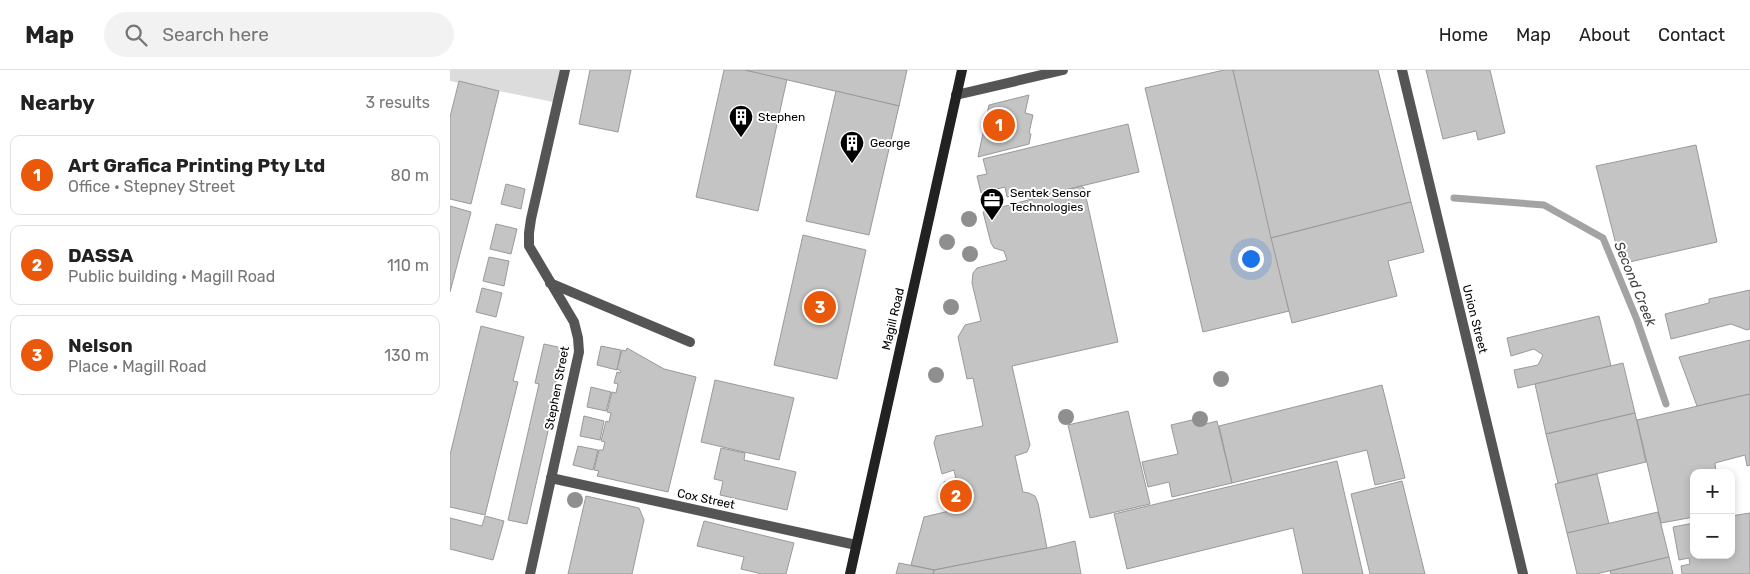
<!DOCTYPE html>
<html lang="en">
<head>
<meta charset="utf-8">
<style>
  body { margin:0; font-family:Rubik,sans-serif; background:#f2f2f2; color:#222 }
  .controls { position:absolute; right:15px; bottom:15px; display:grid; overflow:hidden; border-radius:10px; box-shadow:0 2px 8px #0003 }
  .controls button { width:45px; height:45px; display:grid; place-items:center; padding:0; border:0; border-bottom:1px solid #e0e0e0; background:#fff; color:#222; font:25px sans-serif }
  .you { position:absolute; left:800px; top:188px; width:18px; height:18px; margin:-12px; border:4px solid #fff; border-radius:50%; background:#1a73e8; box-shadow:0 0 0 8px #1a73e833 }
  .badge { display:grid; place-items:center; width:32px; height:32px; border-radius:50%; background:#ea580c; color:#fff; font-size:16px; font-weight:700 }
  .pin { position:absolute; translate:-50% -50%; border:2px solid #fff; box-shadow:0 1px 5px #0006 }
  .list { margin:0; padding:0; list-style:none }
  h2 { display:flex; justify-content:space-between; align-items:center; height:65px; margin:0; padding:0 20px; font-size:21px }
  h2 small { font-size:16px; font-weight:400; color:#767676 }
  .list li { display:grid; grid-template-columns:32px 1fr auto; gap:15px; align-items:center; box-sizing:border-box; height:80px; margin:0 10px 10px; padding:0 10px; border:1px solid #e0e0e0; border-radius:10px }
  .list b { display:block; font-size:19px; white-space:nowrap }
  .list p { margin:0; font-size:16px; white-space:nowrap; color:#767676 }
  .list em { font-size:16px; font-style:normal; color:#767676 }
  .icon { flex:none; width:28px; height:28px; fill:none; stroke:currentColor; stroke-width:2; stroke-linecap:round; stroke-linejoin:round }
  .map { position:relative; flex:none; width:1300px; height:504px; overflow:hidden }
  header { display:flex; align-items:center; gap:30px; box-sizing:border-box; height:70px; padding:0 25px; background:#fff; border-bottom:1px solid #e0e0e0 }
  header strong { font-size:24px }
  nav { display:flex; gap:28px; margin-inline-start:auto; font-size:18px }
  .search { width:350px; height:45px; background:#f2f2f2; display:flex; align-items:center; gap:12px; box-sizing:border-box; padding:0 18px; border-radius:28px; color:#767676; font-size:19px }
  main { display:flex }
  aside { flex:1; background:#fff }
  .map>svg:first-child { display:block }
  .green { fill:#dcdcdc }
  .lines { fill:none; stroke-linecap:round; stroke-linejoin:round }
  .stream { stroke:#a3a3a3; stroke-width:7 }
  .building { fill:#c4c4c4; stroke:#999 }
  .service { stroke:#555; stroke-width:10 }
  .minor { stroke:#555; stroke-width:10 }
  .secondary { stroke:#222; stroke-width:10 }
  .tree { fill:#8f8f8f }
  .labels { text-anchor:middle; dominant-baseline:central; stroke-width:4; stroke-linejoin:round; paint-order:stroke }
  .poi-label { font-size:12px; fill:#000; stroke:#fff; text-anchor:start }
  .street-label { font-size:12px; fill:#000; stroke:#fff }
  .water-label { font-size:14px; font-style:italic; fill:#444; stroke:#fff }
</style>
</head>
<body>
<header>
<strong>Map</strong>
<div class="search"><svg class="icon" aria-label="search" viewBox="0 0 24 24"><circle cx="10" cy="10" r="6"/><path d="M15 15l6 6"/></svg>Search here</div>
<nav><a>Home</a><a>Map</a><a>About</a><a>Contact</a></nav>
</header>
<main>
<aside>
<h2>Nearby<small>3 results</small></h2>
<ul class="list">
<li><span class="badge">1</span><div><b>Art Grafica Printing Pty Ltd</b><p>Office · Stepney Street</p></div><em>80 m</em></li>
<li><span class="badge">2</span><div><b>DASSA</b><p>Public building · Magill Road</p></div><em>110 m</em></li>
<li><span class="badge">3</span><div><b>Nelson</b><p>Place · Magill Road</p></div><em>130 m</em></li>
</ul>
</aside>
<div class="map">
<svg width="1300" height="504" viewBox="0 0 1300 504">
  <rect width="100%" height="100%" fill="#fff"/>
  <path class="green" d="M0 0H115L108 33 0 11Z"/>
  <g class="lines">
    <path class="stream" d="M1004 128 1094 135 1153 168 1187 250 1216 334"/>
  </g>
  <g class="building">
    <path d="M140 0H181L168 62 129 54Z"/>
    <path d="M274 0H295L337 9 308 141 246 127Z"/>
    <path d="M295 0H457L449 36Z"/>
    <path d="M774 0H783L839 241 753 262 695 18Z"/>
    <path d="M783 0H928L961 132 821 168Z"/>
    <path d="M976 0H1040L1055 63 1028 70 1026 61 993 69Z"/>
    <path d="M9 11 49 21 21 134 0 129V47Z"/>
    <path d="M386 21 449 36 419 165 356 151Z"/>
    <path d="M579 25 575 43 583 45 579 63 581 64 579 74 528 87 539 35Z"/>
    <path d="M678 54 689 102 578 129 576 122 557 127 555 117 531 123 527 106 537 104 533 89Z"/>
    <path d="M1246 75 1267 172 1171 194 1146 96Z"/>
    <path d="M56 114 75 119 71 139 51 134Z"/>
    <path d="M631 116 634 118 668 272 562 296 580 375 577 382 565 386 573 422 579 423 585 426 588 433 597 478 484 500 461 495 474 447 512 438 511 432 499 435 494 412 506 409 504 400 492 404 484 373 486 366 533 356 523 308 517 309 508 267 515 255 531 251 522 213 523 203 527 198 557 190 554 181 544 178 541 173 533 142Z"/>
    <path d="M961 132 974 182 938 191 947 226 842 253 821 168Z"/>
    <path d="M0 136 21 142 0 222Z"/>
    <path d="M46 154 67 159 61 184 40 179Z"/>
    <path d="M353 165 416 180 387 309 324 295Z"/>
    <path d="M39 187 59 191 54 216 33 211Z"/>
    <path d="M32 218 52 223 46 247 26 242Z"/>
    <path d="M1300 220V259L1297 260 1281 254 1221 269 1215 244 1259 233V229Z"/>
    <path d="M1149 246 1161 296 1068 318 1064 300 1088 295 1093 285 1084 279 1061 286 1057 268Z"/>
    <path d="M31 256 74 267 63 311 68 312 35 445 0 437V385Z"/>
    <path d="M1300 270V324L1247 336 1229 287Z"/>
    <path d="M94 274 108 277 111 287 105 317H108L77 454 58 450 89 314 85 313Z"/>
    <path d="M151 276 171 280 167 300 147 295Z"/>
    <path d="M177 278 214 299 246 307 218 422 147 406 149 401 144 400 149 380H153L155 372 151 371 156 351 159 352 161 343 157 342 162 322 166 323 168 314 164 313 167 302 170 303 171 301 167 299 172 280 176 281Z"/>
    <path d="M1173 293 1185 343 1096 364 1085 314Z"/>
    <path d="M265 310 344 328 329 390 251 372Z"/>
    <path d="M932 315 955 408 925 415 917 380 782 413 769 356Z"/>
    <path d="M141 317 161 322 156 341 137 337Z"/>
    <path d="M1300 324V395L1297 396 1295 385 1265 393 1266 403H1244V447L1211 453 1187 350Z"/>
    <path d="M678 341 700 434 640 448 618 355Z"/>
    <path d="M1185 343 1196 392 1108 413 1096 364Z"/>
    <path d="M134 346 154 351 150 370 130 366Z"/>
    <path d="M746 349 748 356 767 351 782 413 722 427 719 412 698 417 692 392 728 384 721 355Z"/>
    <path d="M128 376 148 380 143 400 123 395Z"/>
    <path d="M271 378 295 383 294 390 346 402 337 440 270 425 273 411 264 409Z"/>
    <path d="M887 391 913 504H853L843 458 677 499 664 444Z"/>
    <path d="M1147 404 1159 454 1117 463 1105 414Z"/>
    <path d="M952 411 975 504H920L901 424Z"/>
    <path d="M136 426 189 438 194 450 182 504H118Z"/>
    <path d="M1208 442 1219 487 1146 504H1127L1117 463Z"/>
    <path d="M1300 443V504H1232L1231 496 1240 494 1239 488 1229 490 1223 457 1244 453V485H1281V446Z"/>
    <path d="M35 446 54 451 43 490 0 479V448L32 456Z"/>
    <path d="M254 451 344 473 336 504H312L291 499 294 487 247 476Z"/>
    <path d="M625 471 631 504H483L484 500 597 478Z"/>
    <path d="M1219 487 1223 504H1161L1160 501Z"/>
    <path d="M449 493 484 500 483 504H446Z"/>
  </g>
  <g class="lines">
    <path class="service" d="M100 213 240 272"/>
    <g class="minor">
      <path d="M952 0 1073 504"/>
      <path d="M506 25 613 0"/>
      <path d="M101 408 406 475"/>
      <path d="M80 504 129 282 128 268 124 252 79 176V163L81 149 115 0"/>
    </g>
    <path class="secondary" d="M400 504 512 0"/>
  </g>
  <g class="tree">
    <circle cx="519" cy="149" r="8"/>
    <circle cx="497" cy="172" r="8"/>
    <circle cx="520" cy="184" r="8"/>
    <circle cx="501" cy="237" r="8"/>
    <circle cx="486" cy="305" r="8"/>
    <circle cx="771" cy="309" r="8"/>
    <circle cx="616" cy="347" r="8"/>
    <circle cx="750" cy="349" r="8"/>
    <circle cx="125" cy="430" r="8"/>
  </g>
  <defs>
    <symbol id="building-pin" viewBox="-11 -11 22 30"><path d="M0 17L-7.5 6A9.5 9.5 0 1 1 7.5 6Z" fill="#000" stroke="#fff"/><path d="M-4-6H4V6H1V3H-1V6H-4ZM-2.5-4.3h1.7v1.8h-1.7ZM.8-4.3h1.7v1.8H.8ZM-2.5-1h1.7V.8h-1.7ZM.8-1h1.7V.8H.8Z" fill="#fff"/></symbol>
    <symbol id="office-pin" viewBox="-11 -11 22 30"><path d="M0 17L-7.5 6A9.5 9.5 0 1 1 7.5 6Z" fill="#000" stroke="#fff"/><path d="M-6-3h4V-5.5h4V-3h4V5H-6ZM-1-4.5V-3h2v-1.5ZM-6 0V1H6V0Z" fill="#fff"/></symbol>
  </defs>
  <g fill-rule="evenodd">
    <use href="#building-pin" x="277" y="33" width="28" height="38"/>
    <use href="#building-pin" x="388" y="59" width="28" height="38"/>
    <use href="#office-pin" x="528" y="116" width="28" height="38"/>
  </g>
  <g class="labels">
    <g class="poi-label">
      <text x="308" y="47">Stephen</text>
      <text x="420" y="73">George</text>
      <text x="560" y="123">Sentek Sensor<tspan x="560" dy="14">Technologies</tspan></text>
    </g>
    <g class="street-label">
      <text transform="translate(443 249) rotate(-77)">Magill Road</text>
      <text transform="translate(1025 249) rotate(76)">Union Street</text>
      <text transform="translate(107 318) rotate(-79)">Stephen Street</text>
      <text transform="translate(256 429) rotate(12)">Cox Street</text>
    </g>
    <g class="water-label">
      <text transform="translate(1185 214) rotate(68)">Second Creek</text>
    </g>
  </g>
</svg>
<div class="controls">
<button>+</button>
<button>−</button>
</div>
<div class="you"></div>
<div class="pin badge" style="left:549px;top:55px">1</div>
<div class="pin badge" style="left:506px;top:426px">2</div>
<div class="pin badge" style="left:370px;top:237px">3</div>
</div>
</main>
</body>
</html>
